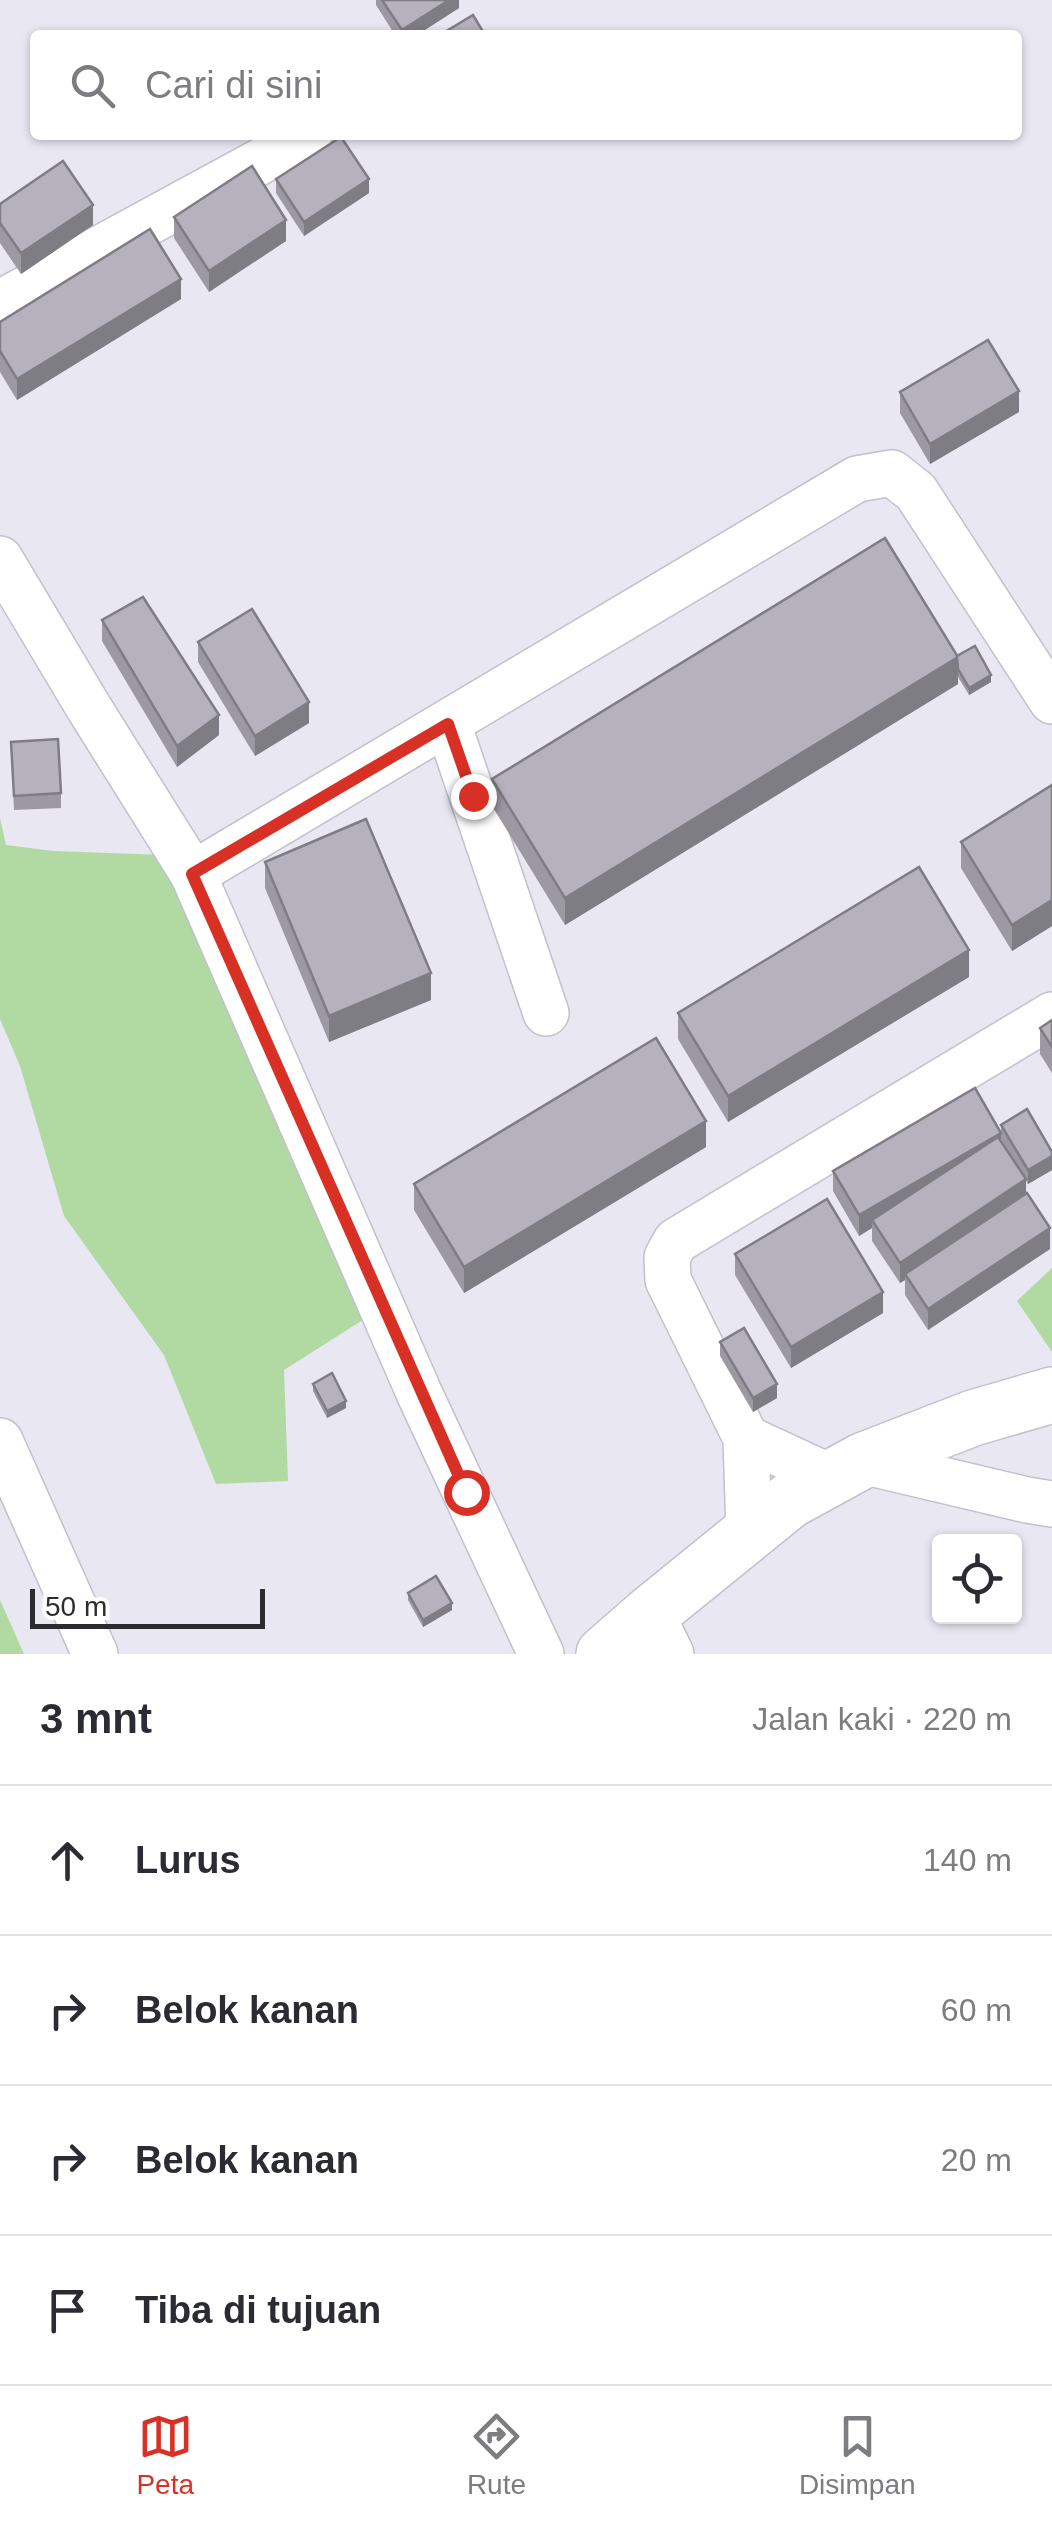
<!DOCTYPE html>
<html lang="id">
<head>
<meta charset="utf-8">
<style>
  body { margin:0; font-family:Arial,sans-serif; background:#f2f2f3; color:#2b2b33 }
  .controls { position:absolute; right:30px; bottom:30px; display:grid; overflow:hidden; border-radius:10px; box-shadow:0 2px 8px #0004 }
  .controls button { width:90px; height:90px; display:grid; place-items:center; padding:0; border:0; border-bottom:2px solid #e1e1e2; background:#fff; color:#2b2b33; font:50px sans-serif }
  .scale { position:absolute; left:30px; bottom:25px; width:235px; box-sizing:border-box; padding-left:10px; border:5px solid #2c2b2f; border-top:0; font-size:28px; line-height:35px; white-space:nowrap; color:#2c2b2f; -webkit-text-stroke:8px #fff; paint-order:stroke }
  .stop { position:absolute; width:30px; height:30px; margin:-22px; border:8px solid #d93025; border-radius:50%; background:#fff }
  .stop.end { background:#d93025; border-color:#fff; box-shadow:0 2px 10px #0008 }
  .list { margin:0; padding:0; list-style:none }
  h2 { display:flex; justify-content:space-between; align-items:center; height:130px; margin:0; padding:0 40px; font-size:42px }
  h2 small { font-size:32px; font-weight:400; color:#7c7c81 }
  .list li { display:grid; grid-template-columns:65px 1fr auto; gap:30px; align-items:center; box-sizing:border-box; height:150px; padding:0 40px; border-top:2px solid #e1e1e2 }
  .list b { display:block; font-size:38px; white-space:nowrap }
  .list em { font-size:32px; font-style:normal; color:#7c7c81 }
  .icon { flex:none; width:55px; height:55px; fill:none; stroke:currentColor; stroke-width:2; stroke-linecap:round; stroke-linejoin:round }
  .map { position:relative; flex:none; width:1052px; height:1654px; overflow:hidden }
  .search { position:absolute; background:#fff; box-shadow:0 2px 8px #0004; left:30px; right:30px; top:30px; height:110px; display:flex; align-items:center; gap:25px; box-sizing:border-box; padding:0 35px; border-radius:10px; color:#7c7c81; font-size:38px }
  .sheet { height:730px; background:#fff }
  nav { display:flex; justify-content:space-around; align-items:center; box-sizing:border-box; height:140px; border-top:2px solid #e1e1e2; background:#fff; font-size:28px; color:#7c7c81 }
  nav a { display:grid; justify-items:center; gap:5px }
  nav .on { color:#d93025 }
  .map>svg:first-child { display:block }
  .green { fill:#b1d9a2 }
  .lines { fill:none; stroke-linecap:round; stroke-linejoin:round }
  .minor-casing { stroke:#c2c0cb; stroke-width:48 }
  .major-casing { stroke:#c2c0cb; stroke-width:58 }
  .minor { stroke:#fff; stroke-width:45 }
  .major { stroke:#fff; stroke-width:55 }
  .wall { fill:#9c99a3 }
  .shaded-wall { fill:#7f7d84 }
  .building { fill:#b5b2bd; stroke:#7f7d84; stroke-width:2.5 }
  .route { stroke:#d93025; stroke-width:12 }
</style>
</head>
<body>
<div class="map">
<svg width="1052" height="1654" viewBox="0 0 1052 1654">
  <rect width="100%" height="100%" fill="#e9e7f2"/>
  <g class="green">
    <path d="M0 818 6 845 53 851 164 855 369 1316 284 1370 288 1481 216 1484 164 1355 64 1216 20 1066 0 1019Z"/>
    <path d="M1052 1268V1352L1017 1301Z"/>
    <path d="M0 1600 24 1654H0Z"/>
  </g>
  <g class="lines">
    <defs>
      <g id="minor">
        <path d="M0 303 309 135"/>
        <path d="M0 559 89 708 193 874 420 1395 541 1654"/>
        <path d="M448 724 546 1013"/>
        <path d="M193 874 857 479 892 473 916 492 1052 701"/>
        <path d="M746 1438 832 1478"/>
        <path d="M0 1441 95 1654"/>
        <path d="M862 1461 1027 1500 1052 1504"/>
        <path d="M749 1534 746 1438 668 1280 667 1257 676 1241 1052 1015"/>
        <path d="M651 1613 671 1654"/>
      </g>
      <path id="major" d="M604 1654 651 1613 789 1501 862 1461 973 1418 1052 1395"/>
    </defs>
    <use href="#minor" class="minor-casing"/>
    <use href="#major" class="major-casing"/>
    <use href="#minor" class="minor"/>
    <use href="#major" class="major"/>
  </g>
  <g class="wall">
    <path d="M376 0H459V8L417 35H395L376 5Z"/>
    <path d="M276 179 369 193 304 236 276 193Z"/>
    <path d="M0 204 93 225 21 274 0 243Z"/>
    <path d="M174 217 286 241 209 292 174 238Z"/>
    <path d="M181 299 17 400 0 372V322Z"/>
    <path d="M900 392 1019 412 930 464 900 413Z"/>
    <path d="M102 620 219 735 177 767 102 641Z"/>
    <path d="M198 642 309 723 255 756 198 662Z"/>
    <path d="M958 656 991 682 969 695 958 677V684L565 925 492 806V779Z"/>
    <path d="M11 742 61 793V808L14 810Z"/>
    <path d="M1052 785V926L1012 951 961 868V842Z"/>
    <path d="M265 862 431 1000 329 1042 265 888Z"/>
    <path d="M969 977 728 1122 678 1039V1013Z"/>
    <path d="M1052 1020V1073L1040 1054V1028Z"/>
    <path d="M1001 1125 1052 1152V1170L1028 1184 1026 1181V1194L1050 1249 928 1330 905 1295V1280L900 1283 872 1241V1228L859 1236 833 1191V1171L1001 1142 1017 1166 1001 1139Z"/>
    <path d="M706 1147 464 1293 414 1210V1184Z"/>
    <path d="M735 1254 883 1313 791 1368 735 1275Z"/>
    <path d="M720 1342 777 1398 753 1412 720 1356Z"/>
    <path d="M313 1384 346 1408 327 1418 313 1391Z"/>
    <path d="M408 1593 452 1610 423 1627 408 1600Z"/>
  </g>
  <g class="shaded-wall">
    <path d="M449 0H459V8L417 35H402V30Z"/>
    <path d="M369 179V193L304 236V222Z"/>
    <path d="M93 205V225L21 274V253Z"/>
    <path d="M286 220V241L209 292V271Z"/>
    <path d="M181 279V299L17 400V379Z"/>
    <path d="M1019 391V412L930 464V444Z"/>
    <path d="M958 657V684L565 925V898Z"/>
    <path d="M991 675V682L969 695V688Z"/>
    <path d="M309 702V723L255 756V736Z"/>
    <path d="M219 715V735L177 767V746Z"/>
    <path d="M1052 900V926L1012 951V925Z"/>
    <path d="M969 950V977L728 1122V1096Z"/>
    <path d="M431 973V1000L329 1042V1016Z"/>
    <path d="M706 1121V1147L464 1293V1267Z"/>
    <path d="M1001 1133V1153L872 1220V1228L859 1236V1215Z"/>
    <path d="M1052 1156V1170L1028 1184V1170Z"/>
    <path d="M1026 1179V1200L905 1274V1280L900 1283V1263Z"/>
    <path d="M1050 1228V1249L928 1330V1309Z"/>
    <path d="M883 1292V1313L791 1368V1347Z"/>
    <path d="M777 1384V1398L753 1412V1398Z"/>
    <path d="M346 1401V1408L327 1418V1411Z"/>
    <path d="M452 1603V1610L423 1627V1620Z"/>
  </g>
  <g class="building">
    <path d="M382 0H449L402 30Z"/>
    <path d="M473 15 485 35H440Z"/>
    <path d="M341 137 369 179 304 222 276 179Z"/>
    <path d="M63 161 93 205 21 253 0 223V204Z"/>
    <path d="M252 166 286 220 209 271 174 217Z"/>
    <path d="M150 229 181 279 17 379 0 351V322Z"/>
    <path d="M988 340 1019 391 930 444 900 392Z"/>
    <path d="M885 538 958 657 565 898 492 779Z"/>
    <path d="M143 597 219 715 177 746 102 620Z"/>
    <path d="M252 609 309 702 255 736 198 642Z"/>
    <path d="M975 646 991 675 969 688 958 669 957 656Z"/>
    <path d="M58 739 61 793 14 796 11 742Z"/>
    <path d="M1052 785V900L1012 925 961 842Z"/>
    <path d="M366 819 431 973 329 1016 265 862Z"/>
    <path d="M919 867 969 950 728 1096 678 1013Z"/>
    <path d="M1052 1020V1047L1040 1028Z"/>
    <path d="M656 1038 706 1121 464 1267 414 1184Z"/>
    <path d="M975 1088 1001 1133 859 1215 833 1171Z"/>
    <path d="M1027 1109 1052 1152V1156L1028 1170 1001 1125Z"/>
    <path d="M998 1137 1026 1179 900 1263 872 1220Z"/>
    <path d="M1027 1193 1050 1228 928 1309 905 1274Z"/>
    <path d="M827 1199 883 1292 791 1347 735 1254Z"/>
    <path d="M744 1328 777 1384 753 1398 720 1342Z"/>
    <path d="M332 1373 346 1401 327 1411 313 1384Z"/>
    <path d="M436 1576 452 1603 423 1620 408 1593Z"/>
  </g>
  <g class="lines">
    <path class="route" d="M466 1492 192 874 448 724 473 796"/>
  </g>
</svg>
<div class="controls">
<button><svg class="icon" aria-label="locate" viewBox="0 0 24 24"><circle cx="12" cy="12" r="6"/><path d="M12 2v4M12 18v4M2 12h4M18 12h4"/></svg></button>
</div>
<div class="scale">50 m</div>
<div class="stop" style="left:466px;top:1492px"></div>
<div class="stop end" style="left:473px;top:796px"></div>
<div class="search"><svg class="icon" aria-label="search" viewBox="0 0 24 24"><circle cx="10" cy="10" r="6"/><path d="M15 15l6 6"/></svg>Cari di sini</div>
</div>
<section class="sheet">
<h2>3 mnt<small>Jalan kaki · 220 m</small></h2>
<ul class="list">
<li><svg class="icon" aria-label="ahead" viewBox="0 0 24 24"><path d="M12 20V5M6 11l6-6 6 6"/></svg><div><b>Lurus</b></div><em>140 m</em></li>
<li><svg class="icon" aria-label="right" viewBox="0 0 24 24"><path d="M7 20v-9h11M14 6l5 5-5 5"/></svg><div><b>Belok kanan</b></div><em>60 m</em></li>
<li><svg class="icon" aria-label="right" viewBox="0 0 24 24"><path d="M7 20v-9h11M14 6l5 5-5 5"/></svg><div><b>Belok kanan</b></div><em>20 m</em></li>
<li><svg class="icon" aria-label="arrive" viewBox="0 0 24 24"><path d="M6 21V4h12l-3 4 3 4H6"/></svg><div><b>Tiba di tujuan</b></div></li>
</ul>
</section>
<nav>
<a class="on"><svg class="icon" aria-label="map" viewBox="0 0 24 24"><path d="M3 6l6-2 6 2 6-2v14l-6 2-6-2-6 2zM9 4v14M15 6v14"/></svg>Peta</a>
<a><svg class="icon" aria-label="directions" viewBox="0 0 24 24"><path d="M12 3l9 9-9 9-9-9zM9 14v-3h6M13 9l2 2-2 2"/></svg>Rute</a>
<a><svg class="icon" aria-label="saved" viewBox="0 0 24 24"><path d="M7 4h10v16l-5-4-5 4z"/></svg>Disimpan</a>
</nav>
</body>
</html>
